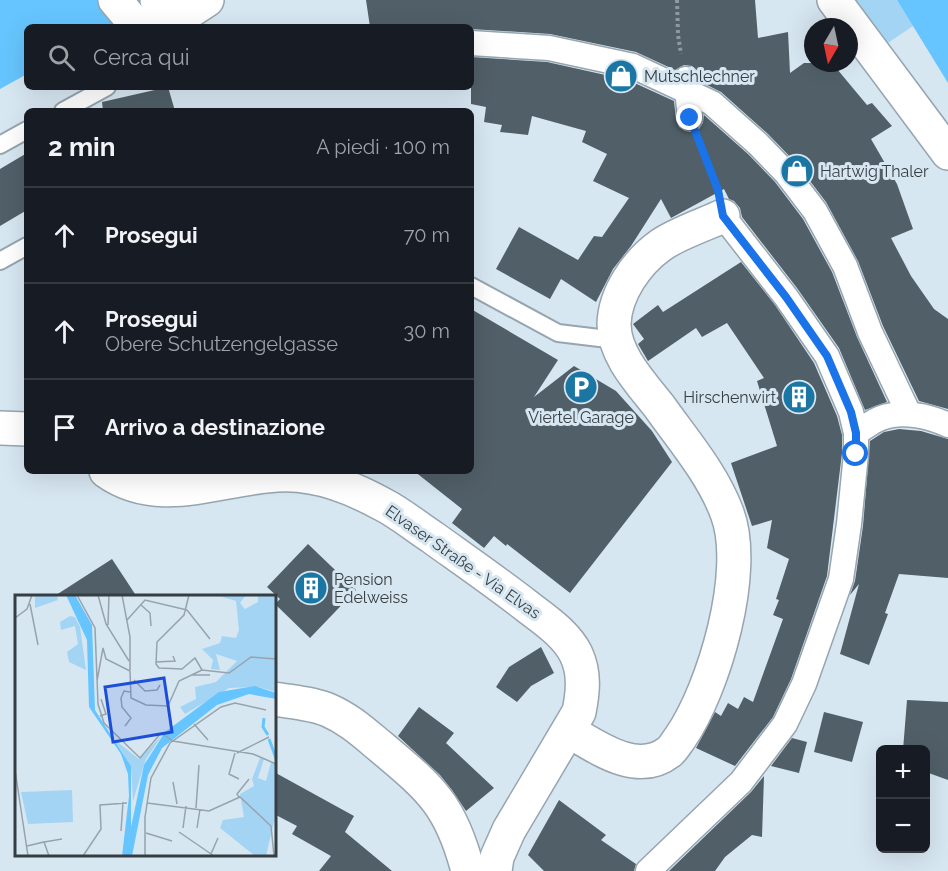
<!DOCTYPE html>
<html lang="it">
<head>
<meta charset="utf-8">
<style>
  body { margin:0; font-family:Raleway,sans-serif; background:#20242c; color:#f1f3f6 }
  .controls { position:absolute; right:18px; bottom:18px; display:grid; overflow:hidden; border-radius:9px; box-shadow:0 6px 24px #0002 }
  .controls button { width:54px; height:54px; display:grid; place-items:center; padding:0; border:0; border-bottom:2px solid #363941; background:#171b24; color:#f1f3f6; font:30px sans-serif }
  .compass { position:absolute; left:804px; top:18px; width:54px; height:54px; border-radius:50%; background:#171b24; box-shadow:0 6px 24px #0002; rotate:189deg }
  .stop { position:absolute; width:18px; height:18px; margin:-14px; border:4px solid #1a73e8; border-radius:50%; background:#fff }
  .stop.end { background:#1a73e8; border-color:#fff; box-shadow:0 2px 6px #0008 }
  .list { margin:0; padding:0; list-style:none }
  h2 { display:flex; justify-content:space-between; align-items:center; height:78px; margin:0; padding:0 24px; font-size:26px }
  h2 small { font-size:20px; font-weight:400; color:#9ea1a6 }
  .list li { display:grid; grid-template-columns:39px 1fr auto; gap:18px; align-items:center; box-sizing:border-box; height:96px; padding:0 24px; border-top:2px solid #363941 }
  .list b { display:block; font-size:22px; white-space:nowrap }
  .list p { margin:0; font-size:20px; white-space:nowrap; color:#9ea1a6 }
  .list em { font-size:20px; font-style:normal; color:#9ea1a6 }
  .icon { flex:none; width:33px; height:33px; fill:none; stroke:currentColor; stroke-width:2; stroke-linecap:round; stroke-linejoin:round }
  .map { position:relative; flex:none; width:948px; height:871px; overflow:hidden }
  .search { position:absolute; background:#171b24; box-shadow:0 6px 24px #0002; left:24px; top:24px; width:450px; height:66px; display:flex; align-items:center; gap:15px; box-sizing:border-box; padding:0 21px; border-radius:9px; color:#9ea1a6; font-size:22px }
  .panel { position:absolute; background:#171b24; box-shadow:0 6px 24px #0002; left:24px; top:108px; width:450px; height:366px; border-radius:9px }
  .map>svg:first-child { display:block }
  .green { fill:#a4d4f4 }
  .water { fill:#66c5fe }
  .building { fill:#515f68 }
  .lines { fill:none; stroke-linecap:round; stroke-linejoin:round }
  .service-casing { stroke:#96a5af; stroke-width:20 }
  .pedestrian-casing { stroke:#96a5af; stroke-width:27 }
  .minor-casing { stroke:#96a5af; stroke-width:36 }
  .tertiary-casing { stroke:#96a5af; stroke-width:36 }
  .path { stroke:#8e9aa2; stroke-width:4; stroke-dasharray:3 3; stroke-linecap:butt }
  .service { stroke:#fff; stroke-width:16 }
  .pedestrian { stroke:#fff; stroke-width:24 }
  .minor { stroke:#fff; stroke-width:33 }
  .tertiary { stroke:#fff; stroke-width:33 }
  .route { stroke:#1a73e8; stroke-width:8 }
  .labels { text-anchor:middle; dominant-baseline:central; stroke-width:6; stroke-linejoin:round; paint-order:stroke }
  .poi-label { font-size:16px; fill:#373e42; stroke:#d7e7f2; text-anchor:start }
  .street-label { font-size:16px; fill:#373e42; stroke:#d7e7f2 }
  .inset-river { fill:none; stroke:#66c5fe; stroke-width:3 }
  .inset-road { fill:none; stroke:#97a3ac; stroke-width:1.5 }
  .view { fill:#1d4ed8; fill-opacity:0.15; stroke:#1d4ed8; stroke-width:3 }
  .inset-edge { fill:none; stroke:#373e42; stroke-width:3 }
</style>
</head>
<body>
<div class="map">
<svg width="948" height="871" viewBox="0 0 948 871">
  <rect width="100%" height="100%" fill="#d7e7f2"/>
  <path class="green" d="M840 0H897L913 26 876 51Z"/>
  <g class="water">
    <path d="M0 0H141L109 27H27V74L0 89Z"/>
    <path d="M897 0H948V83Z"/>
  </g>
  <g class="building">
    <path d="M366 0H755L758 38 788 32 790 73 804 63H832L867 105 872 103 892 126 871 139 897 184 913 229 891 238 911 276 934 309 948 319V409L919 401 883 326 858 261 826 202 797 164 768 134 721 92 701 82 698 71 692 66 684 65 675 70 636 52 550 34 471 29V27H370Z"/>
    <path d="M471 57 547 62 628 80 674 101 676 120 679 127 685 131 692 132 699 129 703 123 704 115 748 154 775 182 803 219 832 272 857 337 887 402 865 410 839 348 797 288 742 217 740 208 734 201 729 199 724 189 671 218 661 199 631 246 613 269 596 302 561 279 550 299 496 269 519 227 578 260 594 236 602 237 629 198 593 181 607 154 582 142 586 131 532 116 528 135 500 132 502 125 484 122 486 107 471 104Z"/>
    <path d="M168 87 175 111H103L102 102Z"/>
    <path d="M27 153V210L0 226V169Z"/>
    <path d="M741 262 775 305 814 363 837 416 842 435V453L827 576 791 679 773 717 735 766 696 748 715 712 721 716 728 703 738 709 744 697 753 702 783 619 773 615 779 600 776 599 789 559 767 548 772 520 752 526 731 463 777 446 757 381 764 378 727 323 702 337 696 328 648 361 638 344 644 339 633 324 658 305 663 312Z"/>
    <path d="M471 309 558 360 534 397 574 366 616 391 652 431 672 462 570 593 507 544 506 546 494 536 484 548 452 523 462 509 414 471H471Z"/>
    <path d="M899 429 921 431 948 439V578L899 574 885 613 888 614 869 665 840 654 859 584 850 595 855 581 863 526 870 441 884 432Z"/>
    <path d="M308 544 356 590 310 638 275 604 280 599 267 587Z"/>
    <path d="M112 559 137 597H53Z"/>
    <path d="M541 647 554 673 531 686 517 702 496 687 509 667Z"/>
    <path d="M907 700 948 702V780L926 772V750H903Z"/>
    <path d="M419 707 454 733 446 743 494 788 466 811 452 790 440 775 398 736Z"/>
    <path d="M824 712 863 722 852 762 814 752Z"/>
    <path d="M792 738 807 742 799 773 771 766Z"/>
    <path d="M274 772 354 816 345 832 392 871H319L331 856 292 834 297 826 274 814Z"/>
    <path d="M764 776 762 837 752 835 725 857 715 871H669L751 792Z"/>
    <path d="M559 800 606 835 601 840 636 864 634 871H544L528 855Z"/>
  </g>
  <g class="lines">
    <defs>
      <g id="service">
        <path d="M63 111 107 87"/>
        <path d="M0 145 27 130"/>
        <path d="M0 261 27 246"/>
        <path d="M471 286 558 333 616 340"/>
      </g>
      <g id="pedestrian">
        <path d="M471 43 549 48 633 66 712 103 758 144 786 173 815 211 845 266 870 332 909 414"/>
        <path d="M686 79 690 118"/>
        <path d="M856 433C864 428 873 421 881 418 902 410 929 416 948 425"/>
        <path d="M648 871 741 782 785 724 804 684 841 579 849 524 856 454V433L851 412 827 356 786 297 723 216"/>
      </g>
      <g id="minor">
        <path d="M115 0 136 25 142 27"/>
        <path d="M157 0 175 22"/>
        <path d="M834 0 948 153"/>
        <path d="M166 27 207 0"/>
        <path d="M274 699C292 702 312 703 328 710 349 719 364 733 381 747 431 789 451 805 468 871"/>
        <path d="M569 731C597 747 637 777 669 752 673 749 677 742 680 738 714 689 749 570 727 513 712 473 683 440 659 406 641 383 614 355 614 324 615 293 637 262 661 245 676 234 706 224 723 216"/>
      </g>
      <g id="tertiary">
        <path d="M0 428 27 429"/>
        <path d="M106 471C169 516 242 464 310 477 335 481 360 492 382 504 400 513 415 526 432 537 464 560 496 582 528 607 545 620 566 634 576 654 585 673 583 692 579 712L509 830 497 857 495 871"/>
      </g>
    </defs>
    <use href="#service" class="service-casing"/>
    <use href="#pedestrian" class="pedestrian-casing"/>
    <use href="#minor" class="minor-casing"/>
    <use href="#tertiary" class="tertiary-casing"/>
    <g class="path">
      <path d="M677 0 678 35 681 54"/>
      <path d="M699 140 718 189"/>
    </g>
    <use href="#service" class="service"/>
    <use href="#pedestrian" class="pedestrian"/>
    <use href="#minor" class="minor"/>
    <use href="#tertiary" class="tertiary"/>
  </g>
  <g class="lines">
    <path class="route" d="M690 118 718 190 723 216 786 297 827 356 851 412 856 433V454"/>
  </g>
  <defs>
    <symbol id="shop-disc" viewBox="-11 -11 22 22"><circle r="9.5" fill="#1c76a4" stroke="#d7e7f2"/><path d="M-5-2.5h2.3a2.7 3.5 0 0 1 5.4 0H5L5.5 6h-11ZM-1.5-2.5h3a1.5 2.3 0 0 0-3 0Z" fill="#fff"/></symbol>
    <symbol id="parking-disc" viewBox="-11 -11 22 22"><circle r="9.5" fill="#1c76a4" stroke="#d7e7f2"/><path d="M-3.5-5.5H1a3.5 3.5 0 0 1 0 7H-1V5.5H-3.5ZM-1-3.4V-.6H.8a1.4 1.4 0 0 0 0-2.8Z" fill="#fff"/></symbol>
    <symbol id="building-disc" viewBox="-11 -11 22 22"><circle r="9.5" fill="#1c76a4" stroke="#d7e7f2"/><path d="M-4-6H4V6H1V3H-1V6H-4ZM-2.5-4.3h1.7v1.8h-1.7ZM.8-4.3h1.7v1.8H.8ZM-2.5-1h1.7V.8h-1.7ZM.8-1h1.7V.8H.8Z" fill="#fff"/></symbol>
  </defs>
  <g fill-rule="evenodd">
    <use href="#shop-disc" x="602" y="57" width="38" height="38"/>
    <use href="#shop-disc" x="778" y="152" width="38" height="38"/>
    <use href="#parking-disc" x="562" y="368" width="38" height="38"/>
    <use href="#building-disc" x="780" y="378" width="38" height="38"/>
    <use href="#building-disc" x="292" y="569" width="38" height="38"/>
  </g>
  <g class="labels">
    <g class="poi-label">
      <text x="644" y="76">Mutschlechner</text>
      <text x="820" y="171">Hartwig Thaler</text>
      <text x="776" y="397" text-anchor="end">Hirschenwirt</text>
      <text x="581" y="417" text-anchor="middle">Viertel Garage</text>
      <text x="334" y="579">Pension<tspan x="334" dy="18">Edelweiss</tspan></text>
    </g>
    <g class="street-label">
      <text transform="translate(463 562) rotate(35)">Elvaser Straße - Via Elvas</text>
    </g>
  </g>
  <g transform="translate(15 595)">
    <rect width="261" height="261" fill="#d7e7f2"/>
    <path d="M20 0H42L43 5 20 13ZM201 0H231L225 8 230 14 243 7V0H261V97L244 92 214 93 170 119 165 112 181 104 180 92 201 87 222 66 201 59 205 75 196 74 198 65 187 54 205 48 207 41 221 43 224 35 221 6ZM55 21 60 22 65 32 71 75 54 67 52 57 63 49 60 31 46 35 45 27ZM148 139 131 164 118 206 116 171 100 145 124 164ZM245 163 249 164 243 183 251 186 256 167 261 170V218L251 261H240L205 233 208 225 229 222 225 199 239 191 237 184ZM57 195 58 227 13 229 6 197Z" fill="#a4d4f4"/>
    <path d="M51 0H60L77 30 80 115 116 171V232L129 170 150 137 204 97 240 91 261 98V104L234 99 202 110 147 153 133 180 117 261H107L114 201 113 179 106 159 74 112 72 45Z" fill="#66c5fe"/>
    <path class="inset-river" d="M249 123 248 132 253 140M254 144 261 163"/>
    <path class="inset-road" d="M62 0 80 33 83 109 89 128 125 163 146 138M83 0 91 29 114 66M107 0 115 42V75M174 0 169 20 142 47 141 69 144 73 167 74 180 63 187 75M15 9 23 50M126 10 135 18 136 31M172 15 195 44M0 23 12 14 17 0M112 25 130 5 172 15M93 30 94 0M141 67 160 66 158 61M187 75 214 78 236 62 261 64M176 80H195M119 85 130 96 142 95 145 90M82 86 88 53 91 64 115 76 116 103 131 110 153 111 164 86 187 75M85 121 91 119 86 104M179 129 193 145M110 131 116 123 107 112 106 103 109 96 115 97M146 138 158 146 238 159 261 169M220 158 214 179 224 184M222 158 254 142M0 175 13 261M158 187 162 209M224 202 222 199 234 184M132 208 194 216 225 202 256 231 259 261M181 213 184 170M168 233 171 211M182 233 185 214M106 236 108 207M164 237 199 261M131 238 157 246M29 247 47 244M12 251 29 247 34 261M68 261 86 234 85 210 112 208M130 261V222L136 183 155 148 206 112 220 108 251 115M195 261 203 243"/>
    <path class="view" d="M149 83 157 137 98 147 90 92Z"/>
    <rect width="261" height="261" class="inset-edge"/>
  </g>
</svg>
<div class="controls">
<button>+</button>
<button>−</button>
</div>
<svg class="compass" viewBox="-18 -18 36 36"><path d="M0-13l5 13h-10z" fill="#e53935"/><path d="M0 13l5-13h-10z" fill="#9ea1a6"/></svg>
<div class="stop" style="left:856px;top:454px"></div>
<div class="stop end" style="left:690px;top:118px"></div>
<div class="search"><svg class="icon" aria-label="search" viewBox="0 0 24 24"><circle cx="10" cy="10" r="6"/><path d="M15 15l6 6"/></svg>Cerca qui</div>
<section class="panel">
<h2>2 min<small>A piedi · 100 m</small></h2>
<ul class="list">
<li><svg class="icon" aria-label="ahead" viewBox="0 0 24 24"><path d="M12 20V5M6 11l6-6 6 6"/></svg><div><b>Prosegui</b></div><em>70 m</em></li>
<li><svg class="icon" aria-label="ahead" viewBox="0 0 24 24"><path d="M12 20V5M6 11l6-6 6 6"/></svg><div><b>Prosegui</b><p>Obere Schutzengelgasse</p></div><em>30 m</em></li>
<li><svg class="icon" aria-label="arrive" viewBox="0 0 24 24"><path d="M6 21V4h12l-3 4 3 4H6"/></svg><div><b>Arrivo a destinazione</b></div></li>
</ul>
</section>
</div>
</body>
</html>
